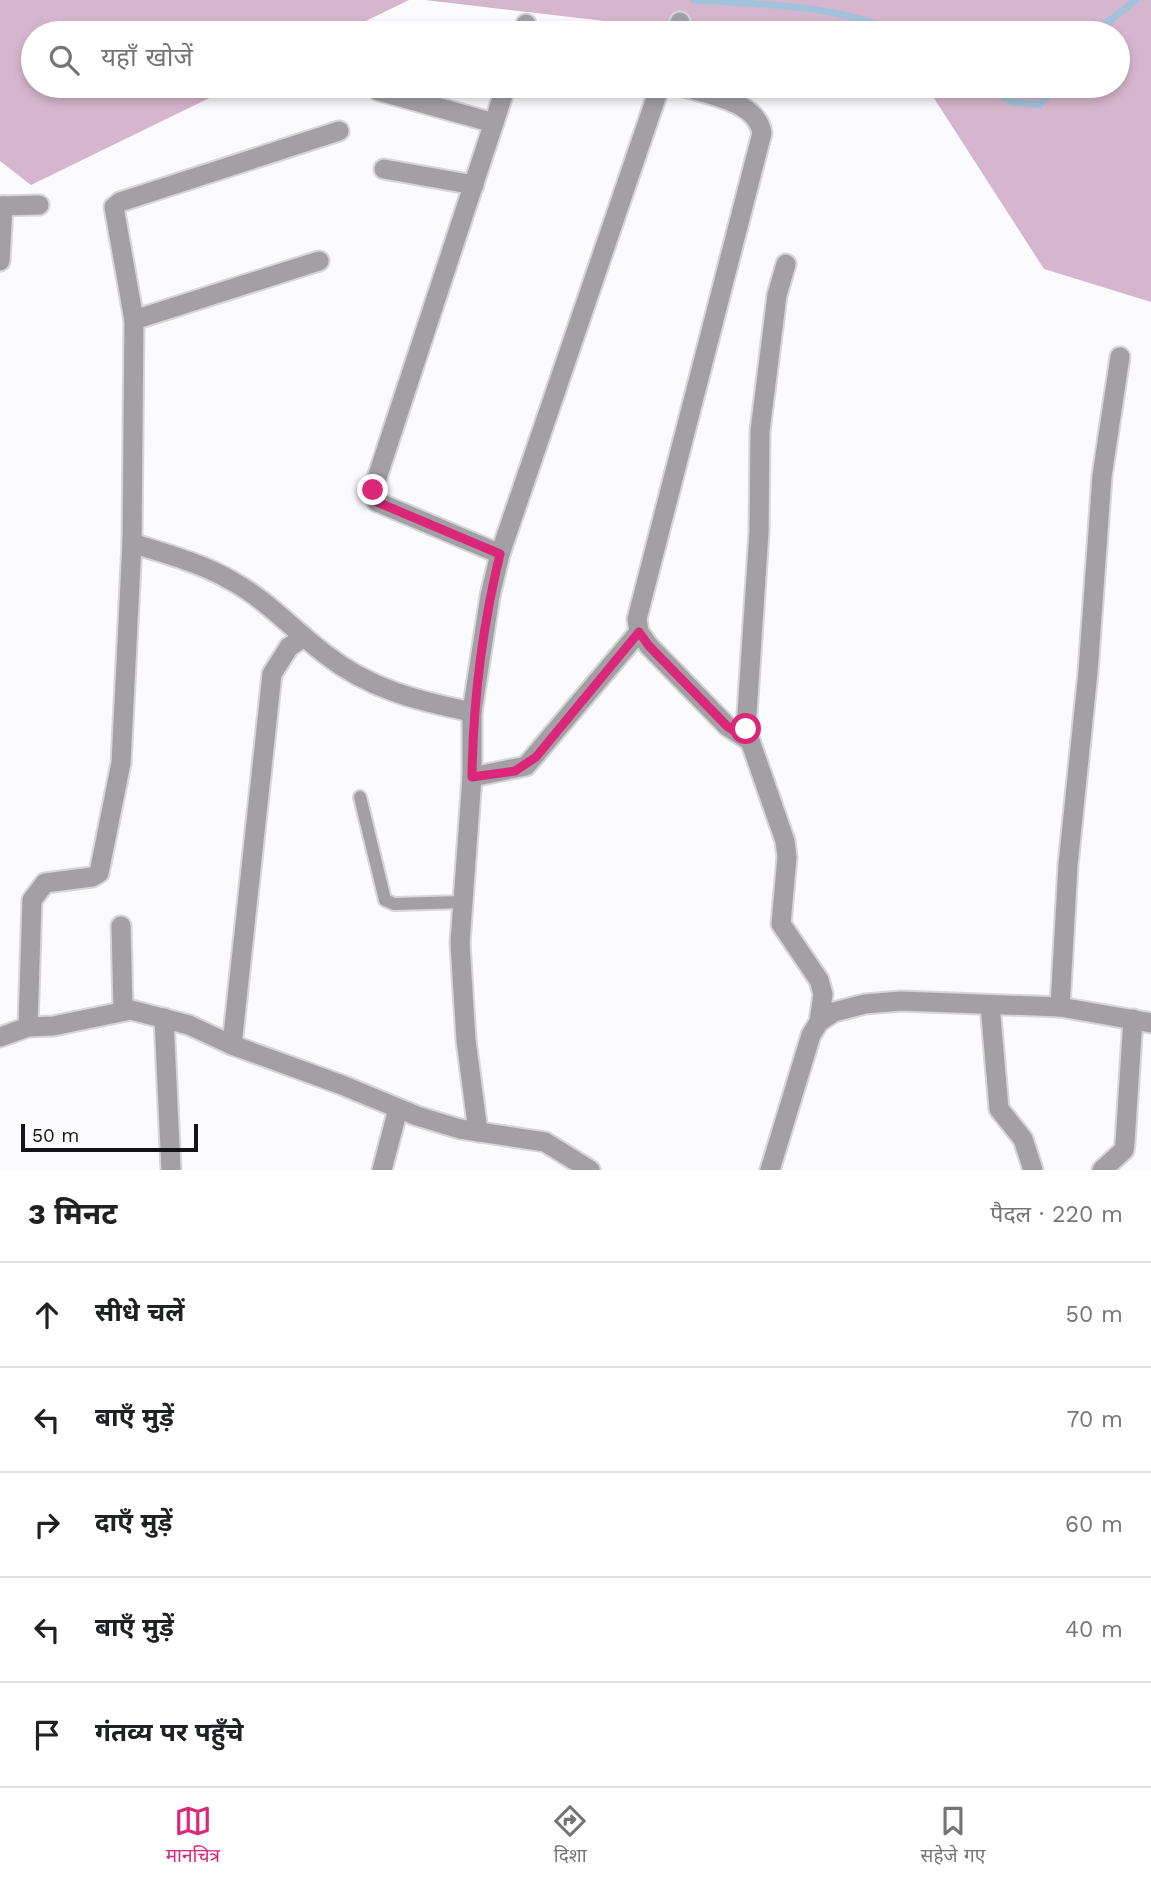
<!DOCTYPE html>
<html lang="hi">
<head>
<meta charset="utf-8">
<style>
  body { margin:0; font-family:"Work Sans","Noto Sans Devanagari",sans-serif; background:#f6f6f6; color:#202124 }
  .scale { position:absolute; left:21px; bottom:18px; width:177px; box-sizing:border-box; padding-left:7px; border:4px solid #131318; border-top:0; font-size:19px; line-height:24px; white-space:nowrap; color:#131318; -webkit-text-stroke:5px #fbfbfd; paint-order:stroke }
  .stop { position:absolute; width:21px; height:21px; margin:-16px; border:5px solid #db2777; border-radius:50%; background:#fff }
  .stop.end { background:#db2777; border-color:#fff; box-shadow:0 2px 7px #0008 }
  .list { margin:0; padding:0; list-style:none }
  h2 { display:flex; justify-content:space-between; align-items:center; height:91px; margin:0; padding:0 28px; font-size:30px }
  h2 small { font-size:23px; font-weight:400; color:#757577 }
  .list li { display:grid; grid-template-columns:46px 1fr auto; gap:21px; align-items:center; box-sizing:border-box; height:105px; padding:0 28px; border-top:2px solid #e0e0e0 }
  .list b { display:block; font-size:26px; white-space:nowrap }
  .list em { font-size:23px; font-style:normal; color:#757577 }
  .icon { flex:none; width:38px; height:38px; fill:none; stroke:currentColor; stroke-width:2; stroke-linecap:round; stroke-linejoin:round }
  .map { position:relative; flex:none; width:1151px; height:1170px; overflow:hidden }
  .search { position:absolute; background:#fff; box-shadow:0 4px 10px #0003; left:21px; right:21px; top:21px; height:77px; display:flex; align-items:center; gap:18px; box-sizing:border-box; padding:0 24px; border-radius:38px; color:#757577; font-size:26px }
  .sheet { height:616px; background:#fff }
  nav { display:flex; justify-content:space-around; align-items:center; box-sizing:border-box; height:98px; border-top:2px solid #e0e0e0; background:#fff; font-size:19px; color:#757577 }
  nav a { display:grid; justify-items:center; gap:4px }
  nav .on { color:#db2777 }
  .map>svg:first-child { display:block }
  .forest { fill:#d6b6ce }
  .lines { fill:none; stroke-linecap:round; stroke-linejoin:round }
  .stream { stroke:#a1c2da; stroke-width:7 }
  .service-casing { stroke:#d6d6d8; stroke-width:16 }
  .minor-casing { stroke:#d6d6d8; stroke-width:23 }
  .service { stroke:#a3a0a5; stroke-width:12 }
  .minor { stroke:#a3a0a5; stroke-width:19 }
  .route { stroke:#db2777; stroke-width:9 }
</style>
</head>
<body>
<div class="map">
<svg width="1151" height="1170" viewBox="0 0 1151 1170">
  <rect width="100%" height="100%" fill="#fbfbfd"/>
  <g class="forest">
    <path d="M0 0H409L341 33H33V86H234L31 185 0 161Z"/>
    <path d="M425 0H1151V302L1044 269 930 92 909 86H1118V33H708Z"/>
  </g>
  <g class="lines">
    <g class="stream">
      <path d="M694 0C761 5 837 4 898 33"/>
      <path d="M1094 33 1136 0"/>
      <path d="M991 86 1011 102 1039 105 1059 86"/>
    </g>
    <defs>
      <path id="service" d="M360 797 385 900 394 904 463 902"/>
      <g id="minor">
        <path d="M523 33 526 24"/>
        <path d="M677 33 680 22"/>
        <path d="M681 86C708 95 757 101 762 133L637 619 639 632 649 646 728 727 747 739"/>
        <path d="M379 91 494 123"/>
        <path d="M384 169 474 185"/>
        <path d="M0 206 39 205"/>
        <path d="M0 261 3 206"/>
        <path d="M786 264 777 295 760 431 759 532 746 729 785 841 787 857 781 924 819 980 823 994 819 1022"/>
        <path d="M134 320 319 261"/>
        <path d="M132 543C166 554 201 563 232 581 267 600 293 630 325 654 369 689 418 701 472 712"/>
        <path d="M500 554 377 502 373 490 506 86"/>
        <path d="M472 777 526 766 639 632"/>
        <path d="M121 926 123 1009"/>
        <path d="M990 1005 999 1109 1023 1139 1033 1170"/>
        <path d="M1060 1007 1068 865 1088 672 1102 476 1120 357"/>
        <path d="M164 1018 171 1170"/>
        <path d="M28 1027 32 900 45 883 92 877 99 873 121 763 132 543 134 320 114 207 120 202 339 131"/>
        <path d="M0 1037 28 1027 53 1026 131 1010 189 1025 232 1045 342 1085 417 1116 460 1129 545 1142 590 1170"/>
        <path d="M232 1045 272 674 289 647 304 637"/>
        <path d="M478 1132 466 1040 460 943 472 777V712L490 596 500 554 660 86"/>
        <path d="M382 1170 398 1109"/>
        <path d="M770 1170 811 1035 819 1022 834 1012 865 1004 901 1001 1060 1007 1151 1023"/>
        <path d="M1102 1170 1124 1150 1125 1143 1133 1019"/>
      </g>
    </defs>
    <use href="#service" class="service-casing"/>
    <use href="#minor" class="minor-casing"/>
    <use href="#service" class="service"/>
    <use href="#minor" class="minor"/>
  </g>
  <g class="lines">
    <path class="route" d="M373 490 377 502 500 554C482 628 473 702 472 777L515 771 536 757 639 632 649 646 728 727 747 739 746 729"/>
  </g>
</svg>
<div class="scale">50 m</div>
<div class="stop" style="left:746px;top:729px"></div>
<div class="stop end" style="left:373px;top:490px"></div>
<div class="search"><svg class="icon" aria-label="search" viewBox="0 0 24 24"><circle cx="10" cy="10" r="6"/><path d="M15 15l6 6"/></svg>यहाँ खोजें</div>
</div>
<section class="sheet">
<h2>3 मिनट<small>पैदल · 220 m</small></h2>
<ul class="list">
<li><svg class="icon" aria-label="ahead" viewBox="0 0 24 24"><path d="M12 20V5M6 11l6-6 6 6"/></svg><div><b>सीधे चलें</b></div><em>50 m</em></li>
<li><svg class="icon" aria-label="left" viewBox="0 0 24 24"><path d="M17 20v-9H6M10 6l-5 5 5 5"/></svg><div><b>बाएँ मुड़ें</b></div><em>70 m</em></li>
<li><svg class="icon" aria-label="right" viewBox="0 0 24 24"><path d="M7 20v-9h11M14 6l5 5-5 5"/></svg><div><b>दाएँ मुड़ें</b></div><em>60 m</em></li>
<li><svg class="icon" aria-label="left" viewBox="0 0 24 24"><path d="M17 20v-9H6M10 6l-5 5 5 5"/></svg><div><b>बाएँ मुड़ें</b></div><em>40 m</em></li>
<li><svg class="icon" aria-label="arrive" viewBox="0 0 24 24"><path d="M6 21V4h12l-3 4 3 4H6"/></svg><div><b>गंतव्य पर पहुँचे</b></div></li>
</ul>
</section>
<nav>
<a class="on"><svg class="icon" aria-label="map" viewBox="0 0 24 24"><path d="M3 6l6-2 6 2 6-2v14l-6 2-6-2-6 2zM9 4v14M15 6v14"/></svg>मानचित्र</a>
<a><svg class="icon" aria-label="directions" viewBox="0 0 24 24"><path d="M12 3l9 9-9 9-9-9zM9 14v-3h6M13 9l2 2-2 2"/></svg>दिशा</a>
<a><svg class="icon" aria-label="saved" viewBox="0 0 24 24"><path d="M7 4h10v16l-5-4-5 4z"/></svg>सहेजे गए</a>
</nav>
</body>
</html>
